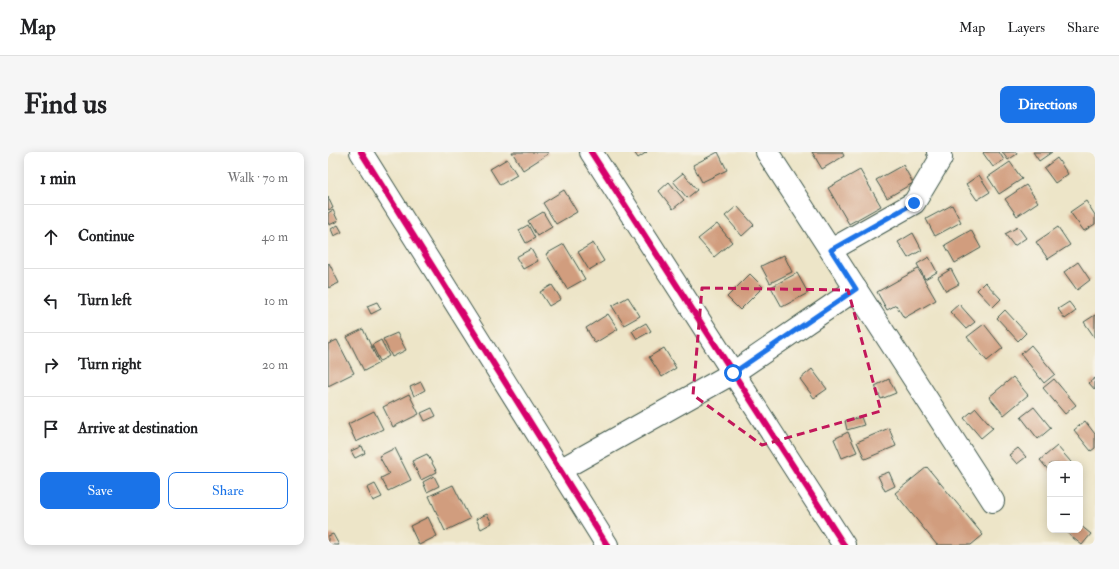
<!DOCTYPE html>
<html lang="en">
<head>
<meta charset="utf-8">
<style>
  body { margin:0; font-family:"IM FELL Double Pica",serif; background:#f6f6f6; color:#202124 }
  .controls { position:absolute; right:12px; bottom:12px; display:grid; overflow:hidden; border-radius:8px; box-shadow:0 2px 10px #0003 }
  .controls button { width:36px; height:36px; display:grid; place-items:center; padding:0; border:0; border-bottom:1px solid #e0e0e0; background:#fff; color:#202124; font:20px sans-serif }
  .stop { position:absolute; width:12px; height:12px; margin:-9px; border:3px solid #1a73e8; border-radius:50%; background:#fff }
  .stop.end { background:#1a73e8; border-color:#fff; box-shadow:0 1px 4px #0008 }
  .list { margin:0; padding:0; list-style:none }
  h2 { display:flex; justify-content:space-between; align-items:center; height:52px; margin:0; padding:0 16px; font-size:17px }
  h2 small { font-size:13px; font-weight:400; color:#757577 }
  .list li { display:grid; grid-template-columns:26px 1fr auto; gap:12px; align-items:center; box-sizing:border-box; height:64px; padding:0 16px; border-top:1px solid #e0e0e0 }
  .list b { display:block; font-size:15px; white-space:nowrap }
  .list em { font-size:13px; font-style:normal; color:#757577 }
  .actions { display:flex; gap:8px; padding:12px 16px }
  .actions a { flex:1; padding:9px 0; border:1px solid #1a73e8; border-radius:8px; text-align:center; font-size:14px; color:#1a73e8 }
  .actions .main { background:#1a73e8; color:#fff }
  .icon { flex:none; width:22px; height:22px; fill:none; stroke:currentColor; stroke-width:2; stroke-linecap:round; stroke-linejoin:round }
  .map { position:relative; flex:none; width:767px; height:393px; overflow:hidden; border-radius:8px }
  header { display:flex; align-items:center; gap:24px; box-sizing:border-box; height:56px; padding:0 20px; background:#fff; border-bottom:1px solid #e0e0e0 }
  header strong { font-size:19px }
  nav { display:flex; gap:22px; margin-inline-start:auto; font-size:14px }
  .intro { display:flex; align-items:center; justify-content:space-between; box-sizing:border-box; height:96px; padding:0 24px }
  h1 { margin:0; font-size:28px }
  .button { padding:10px 18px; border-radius:8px; background:#1a73e8; color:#fff; font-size:14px; font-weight:700 }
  main { display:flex; gap:24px; padding:0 24px }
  aside { flex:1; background:#fff; border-radius:8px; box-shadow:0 2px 10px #0003 }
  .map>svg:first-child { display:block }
  .building { fill:#d19d7e }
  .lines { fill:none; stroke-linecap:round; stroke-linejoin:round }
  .minor-casing { stroke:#3e564a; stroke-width:24 }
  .minor { stroke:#fff; stroke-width:22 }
  .cycleway-casing { stroke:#f7f3e8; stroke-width:8 }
  .cycleway { stroke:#d6006c; stroke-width:6 }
  .route { stroke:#1a73e8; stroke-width:5 }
  .marked { fill:none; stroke:#c2185b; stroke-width:3; stroke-dasharray:8 5; stroke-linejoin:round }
</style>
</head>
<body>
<header>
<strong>Map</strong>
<nav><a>Map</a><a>Layers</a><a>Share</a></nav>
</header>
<div class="intro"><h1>Find us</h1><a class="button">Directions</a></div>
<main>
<aside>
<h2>1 min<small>Walk · 70 m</small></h2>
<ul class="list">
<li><svg class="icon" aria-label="ahead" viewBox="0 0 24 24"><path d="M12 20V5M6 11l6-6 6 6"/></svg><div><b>Continue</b></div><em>40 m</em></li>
<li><svg class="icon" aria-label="left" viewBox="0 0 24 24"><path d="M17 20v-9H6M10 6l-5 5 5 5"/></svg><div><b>Turn left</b></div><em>10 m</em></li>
<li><svg class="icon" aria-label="right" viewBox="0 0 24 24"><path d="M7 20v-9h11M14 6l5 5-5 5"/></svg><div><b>Turn right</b></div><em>20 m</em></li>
<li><svg class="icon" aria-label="arrive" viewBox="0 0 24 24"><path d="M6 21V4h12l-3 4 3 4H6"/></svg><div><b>Arrive at destination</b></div></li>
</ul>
<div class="actions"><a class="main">Save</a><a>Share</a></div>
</aside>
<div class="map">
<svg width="767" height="393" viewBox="0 0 767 393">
  <rect width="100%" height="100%" fill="#f7f3e8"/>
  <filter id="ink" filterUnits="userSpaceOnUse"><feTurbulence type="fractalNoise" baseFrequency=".025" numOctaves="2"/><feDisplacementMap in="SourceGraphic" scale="8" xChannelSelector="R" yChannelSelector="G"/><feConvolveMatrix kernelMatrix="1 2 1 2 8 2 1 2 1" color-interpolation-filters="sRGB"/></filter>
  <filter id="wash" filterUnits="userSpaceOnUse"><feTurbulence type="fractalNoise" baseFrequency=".012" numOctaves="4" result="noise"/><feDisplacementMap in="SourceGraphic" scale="16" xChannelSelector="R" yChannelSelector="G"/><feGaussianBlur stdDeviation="0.9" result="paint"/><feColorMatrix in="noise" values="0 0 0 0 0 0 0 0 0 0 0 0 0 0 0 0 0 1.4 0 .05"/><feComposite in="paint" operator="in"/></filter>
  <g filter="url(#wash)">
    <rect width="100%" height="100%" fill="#ede5c8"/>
    <g id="blocks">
      <g class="building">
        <path d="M184 0H219L220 2 195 18Z"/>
        <path d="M306 0H319L310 6Z"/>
        <path d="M390 0 399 18 374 30 365 13Z"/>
        <path d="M484 0H514L516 4 494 17Z"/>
        <path d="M656 0H671L676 8 665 15 655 1Z"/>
        <path d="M674 0H688L689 2 680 8Z"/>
        <path d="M705 0H724L711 9Z"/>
        <path d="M729 6 740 22 727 31 716 16Z"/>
        <path d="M179 7 189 23 172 33 162 17Z"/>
        <path d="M682 10 694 27 671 42 660 25Z"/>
        <path d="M575 13 585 31 559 46 548 28Z"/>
        <path d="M532 18 553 54 521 72 500 36Z"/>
        <path d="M355 21 369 38 359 46 345 29Z"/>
        <path d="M651 23 662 40 649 48 638 32Z"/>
        <path d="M341 30 356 48 345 57 331 39Z"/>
        <path d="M698 33 710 50 689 64 677 47Z"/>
        <path d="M236 38 249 60 228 72 215 51Z"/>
        <path d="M0 45 5 56 0 58Z"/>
        <path d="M758 49 767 63V72L756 79 742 60Z"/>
        <path d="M624 53 633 70 607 84 598 67Z"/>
        <path d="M409 54 426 73 414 84 397 64Z"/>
        <path d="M5 58 10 69 1 73 0 70V61Z"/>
        <path d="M215 60 224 75 209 84 200 69Z"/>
        <path d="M389 72 404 90 386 105 370 87Z"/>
        <path d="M10 73 14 80 6 84 3 77Z"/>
        <path d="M200 73 207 86 198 91 191 78Z"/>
        <path d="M690 75 698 86 686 94 677 82Z"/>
        <path d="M730 75 742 93 720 107 708 90Z"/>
        <path d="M643 78 653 96 627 111 617 93Z"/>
        <path d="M585 81 594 98 580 106 570 90Z"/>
        <path d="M265 91 276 109 261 118 250 100Z"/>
        <path d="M236 92 257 127 239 137 218 102Z"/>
        <path d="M203 97 210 109 195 117 188 105Z"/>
        <path d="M456 103 464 120 442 131 433 114Z"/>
        <path d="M601 105 609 120 597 127 589 112Z"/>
        <path d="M750 110 762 128 749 138 736 120Z"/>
        <path d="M1 111 11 131 0 136V112Z"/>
        <path d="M590 117 608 148 576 166 568 153 559 158 549 140Z"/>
        <path d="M623 117 631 132 618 139 610 125Z"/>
        <path d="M469 121 480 141 454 155 443 135Z"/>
        <path d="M422 122 435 135 412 158 399 145Z"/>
        <path d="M657 130 673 147 665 155 649 138Z"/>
        <path d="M224 133 233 147 221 154 212 140Z"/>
        <path d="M300 145 312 164 296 173 284 154Z"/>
        <path d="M49 150 53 157 43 162 39 154Z"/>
        <path d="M741 150 748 159 737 167 730 157Z"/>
        <path d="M631 152 647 170 638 177 622 160Z"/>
        <path d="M677 158 698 181 690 189 669 166Z"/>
        <path d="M280 162 290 177 267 191 258 176Z"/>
        <path d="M767 163V186L756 170Z"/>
        <path d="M318 171 323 179 309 187 304 179Z"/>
        <path d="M656 172 675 196 659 209 639 185Z"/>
        <path d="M35 177 51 211 36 219 19 185Z"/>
        <path d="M69 181 78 198 64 205 55 187Z"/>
        <path d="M9 188 26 221 0 234V192Z"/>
        <path d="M53 188 61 204 52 209 44 193Z"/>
        <path d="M703 193 727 222 716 231 693 202Z"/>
        <path d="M336 196 348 216 334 225 321 205Z"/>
        <path d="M484 217 499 237 486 246 472 227Z"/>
        <path d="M685 225 700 243 676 263 661 245Z"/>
        <path d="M767 226V238L761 231Z"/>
        <path d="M561 227 568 241 553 247 547 234Z"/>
        <path d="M726 227 748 253 737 262 715 236Z"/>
        <path d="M93 230 97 238 86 244 82 235Z"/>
        <path d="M81 242 91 262 65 275 55 255Z"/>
        <path d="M706 255 723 276 710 287 693 265Z"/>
        <path d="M104 256 108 264 97 269 93 261Z"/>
        <path d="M648 256 665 276 653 286 636 266Z"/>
        <path d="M46 259 55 277 28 290 20 272Z"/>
        <path d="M533 265 536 273 519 278 517 269Z"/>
        <path d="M757 269 767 282V296L763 299 746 278Z"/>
        <path d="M561 276 568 294 537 307 529 290Z"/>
        <path d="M520 280 529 300 514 306 506 287Z"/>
        <path d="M34 294 37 301 27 306 23 299Z"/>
        <path d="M729 294 743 310 741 312H722V320L712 308Z"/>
        <path d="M67 296 83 328 60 339 53 326 61 322 51 304Z"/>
        <path d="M690 296 698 305 689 312 681 303Z"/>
        <path d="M99 302 109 320 93 328 84 309Z"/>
        <path d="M599 315 655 383 643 393H609L567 341Z"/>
        <path d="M561 320 567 334 557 339 550 324Z"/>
        <path d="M106 324 111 334 99 340 95 330Z"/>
        <path d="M47 332 54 345 45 349 39 336Z"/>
        <path d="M125 333 142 367 117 379 101 344Z"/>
        <path d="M159 362 164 371 153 377 148 367Z"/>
        <path d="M100 365 109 384 91 393 82 374Z"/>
        <path d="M752 373 763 382 754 393 740 382 744 378H752Z"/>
        <path d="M5 382 11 393H0V384Z"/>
      </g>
    </g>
  </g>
  <g filter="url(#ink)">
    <use href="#blocks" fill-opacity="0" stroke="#3e564a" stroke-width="1"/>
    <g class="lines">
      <defs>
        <g id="minor">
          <path d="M33 0 279 393"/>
          <path d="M263 0 516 393"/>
          <path d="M439 0 665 349"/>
          <path d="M503 98 586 51 613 6 610 0"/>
          <path d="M232 318 405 221 528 137"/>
        </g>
      </defs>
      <use href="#minor" class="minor-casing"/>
      <use href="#minor" class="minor"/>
      <defs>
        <g id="cycleway">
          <path d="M33 0 279 393"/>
          <path d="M263 0 516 393"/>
        </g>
      </defs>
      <use href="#cycleway" class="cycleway-casing"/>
      <use href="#cycleway" class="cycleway"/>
    </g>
  </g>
  <g class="lines" filter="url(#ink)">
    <path class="route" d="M405 221 528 137 503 98 586 51"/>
  </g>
  <path class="marked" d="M374 136 520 138 553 259 434 293 365 243Z"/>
</svg>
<div class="controls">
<button>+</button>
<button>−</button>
</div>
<div class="stop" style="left:405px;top:221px"></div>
<div class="stop end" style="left:586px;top:51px"></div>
</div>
</main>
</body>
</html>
